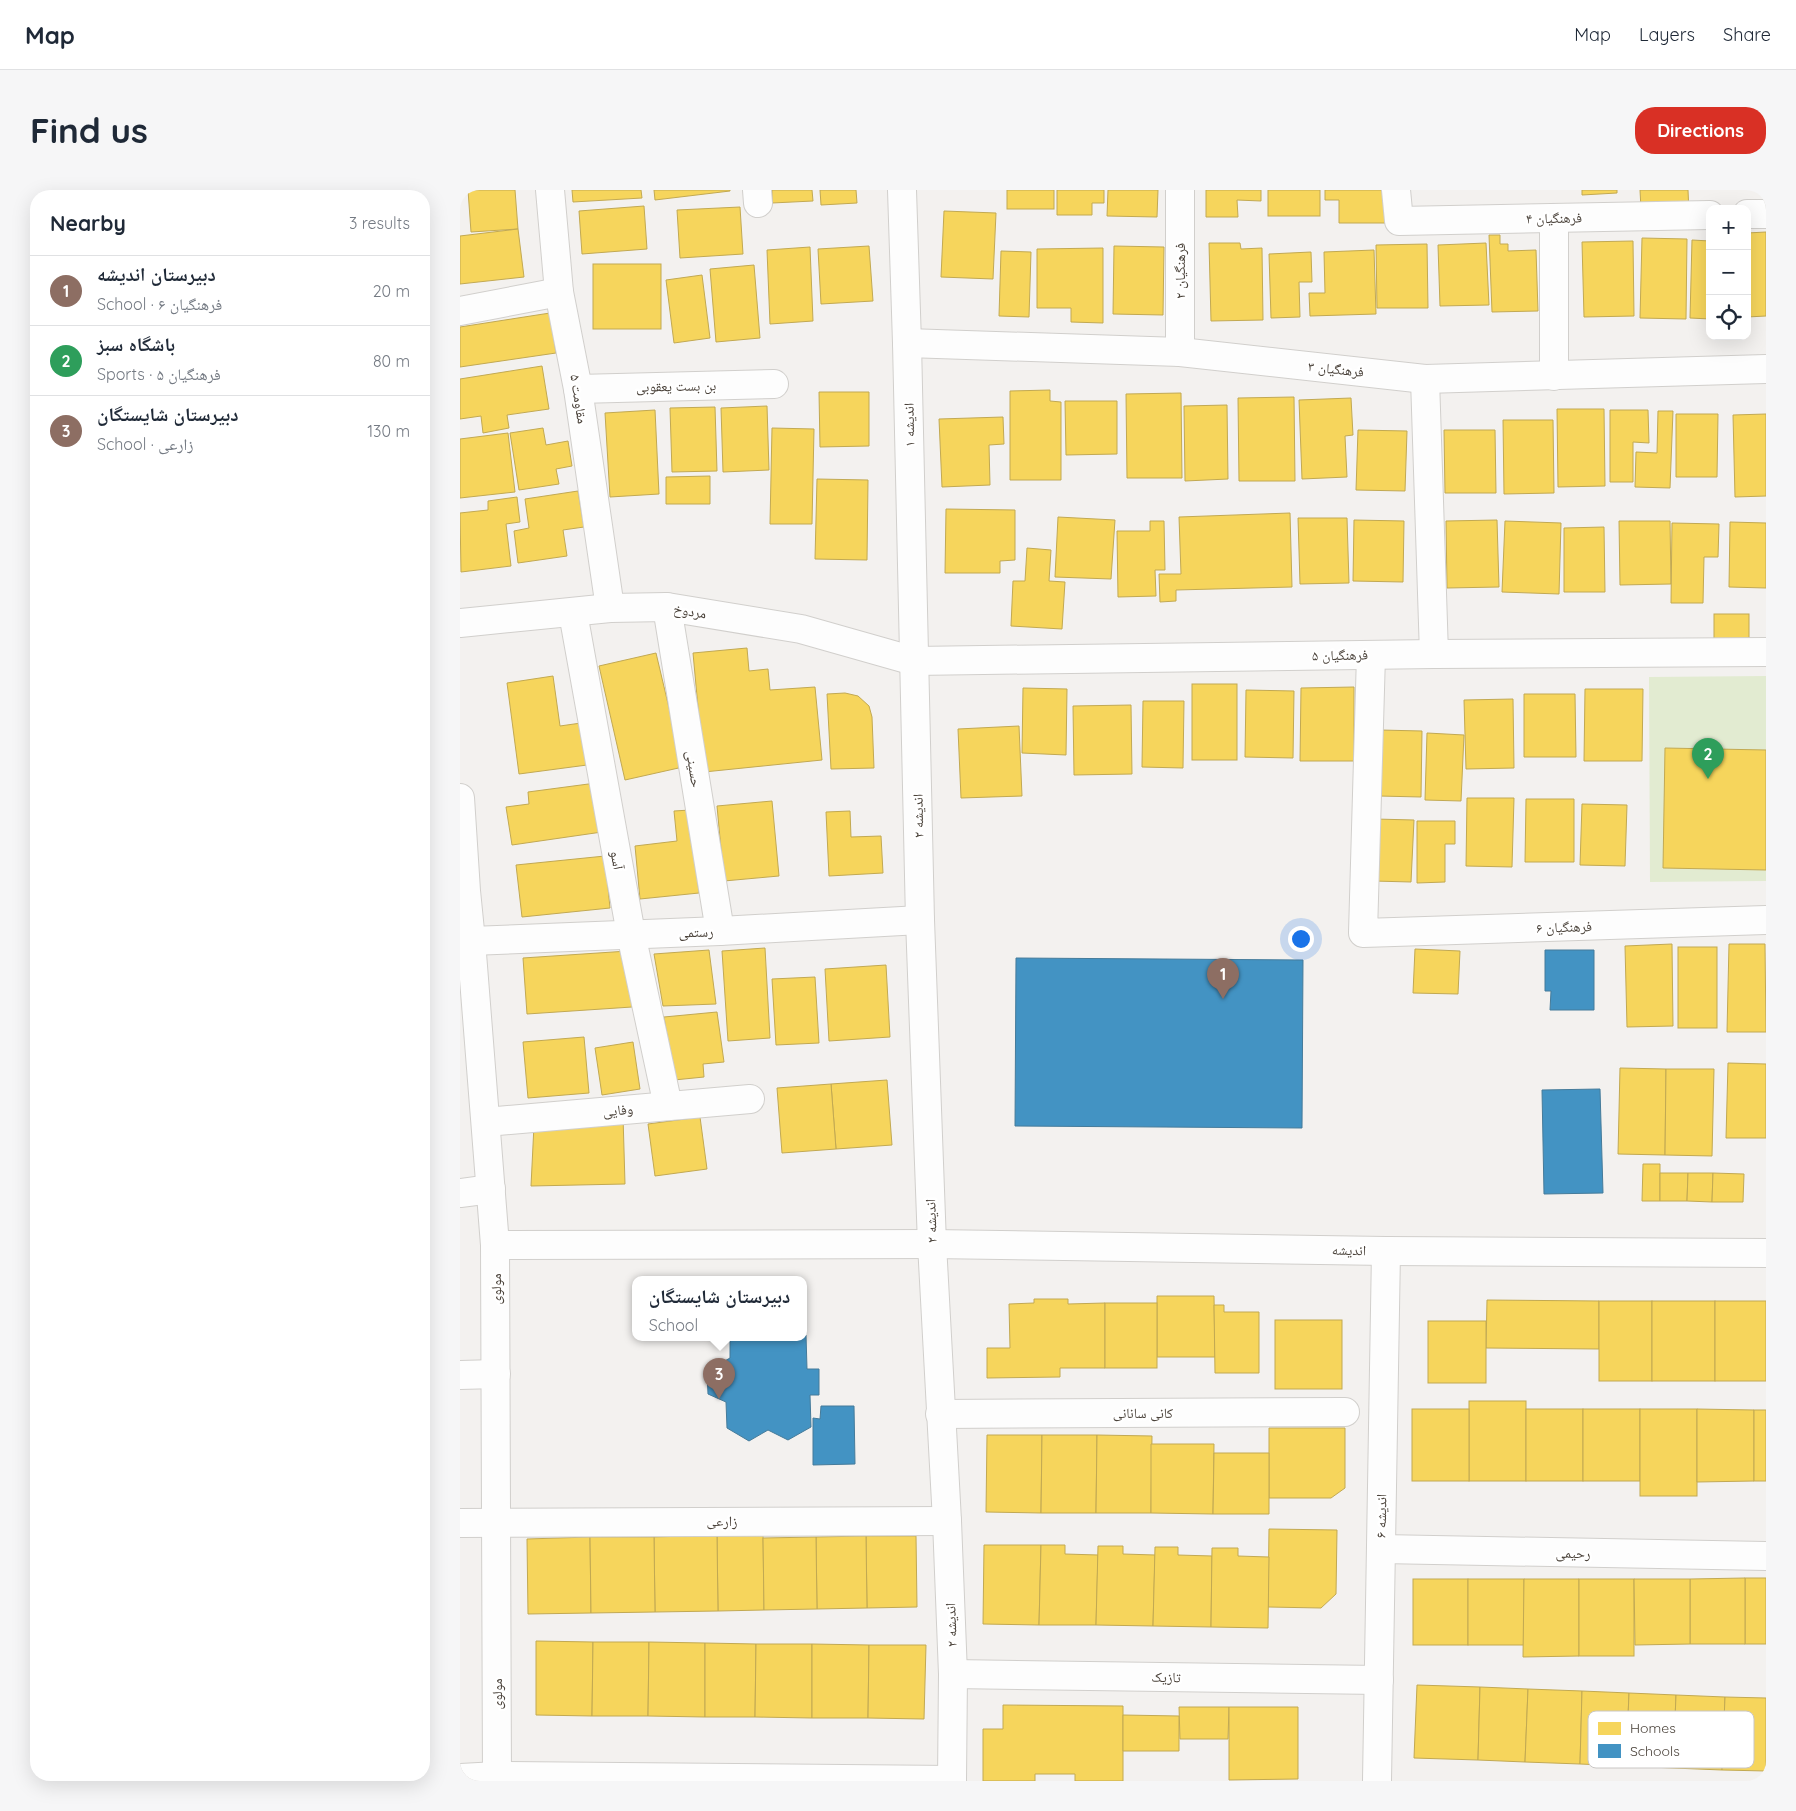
<!DOCTYPE html>
<html lang="en">
<head>
<meta charset="utf-8">
<style>
  body { margin:0; font-family:Quicksand,"Noto Naskh Arabic",sans-serif; background:#f6f6f7; color:#1f2937 }
  .controls { position:absolute; right:15px; top:15px; display:grid; overflow:hidden; border-radius:10px; box-shadow:0 5px 20px #0002 }
  .controls button { width:45px; height:45px; display:grid; place-items:center; padding:0; border:0; border-bottom:1px solid #e0e1e3; background:#fff; color:#1f2937; font:25px sans-serif }
  .you { position:absolute; left:840px; top:748px; width:18px; height:18px; margin:-12px; border:4px solid #fff; border-radius:50%; background:#1a73e8; box-shadow:0 0 0 8px #1a73e833 }
  .badge { display:grid; place-items:center; width:32px; height:32px; border-radius:50%; background:#d93025; color:#fff; font-size:16px; font-weight:700 }
  .pin { position:absolute; translate:-50% -41px; filter:drop-shadow(0 1px 2px #0008) }
  .pin::after { content:''; position:absolute; top:26px; width:18px; height:15px; background:inherit; clip-path:polygon(0 0,100% 0,50% 100%) }
  .popup { position:absolute; left:172px; top:1086px; width:175px; height:65px; box-sizing:border-box; display:grid; place-content:center; border-radius:10px; background:#fff; filter:drop-shadow(0 1px 4px #0005); font-size:16px; white-space:nowrap; color:#747a83 }
  .popup b { font-size:19px; color:#1f2937 }
  .popup::after { content:''; position:absolute; left:50%; top:100%; margin-left:-10px; border:10px solid transparent; border-top-color:#fff }
  .list { margin:0; padding:0; list-style:none }
  h2 { display:flex; justify-content:space-between; align-items:center; height:65px; margin:0; padding:0 20px; font-size:21px }
  h2 small { font-size:16px; font-weight:400; color:#747a83 }
  .list li { display:grid; grid-template-columns:32px 1fr auto; gap:15px; align-items:center; box-sizing:border-box; height:70px; padding:0 20px; border-top:1px solid #e0e1e3 }
  .list b { display:block; font-size:19px; white-space:nowrap }
  .list p { margin:0; font-size:16px; white-space:nowrap; color:#747a83 }
  .list em { font-size:16px; font-style:normal; color:#747a83 }
  .icon { flex:none; width:28px; height:28px; fill:none; stroke:currentColor; stroke-width:2; stroke-linecap:round; stroke-linejoin:round }
  .map { position:relative; flex:none; width:1306px; height:1591px; overflow:hidden; border-radius:20px }
  header { display:flex; align-items:center; gap:30px; box-sizing:border-box; height:70px; padding:0 25px; background:#fff; border-bottom:1px solid #e0e1e3 }
  header strong { font-size:24px }
  nav { display:flex; gap:28px; margin-inline-start:auto; font-size:18px }
  .intro { display:flex; align-items:center; justify-content:space-between; box-sizing:border-box; height:120px; padding:0 30px }
  h1 { margin:0; font-size:35px }
  .button { padding:12px 22px; border-radius:20px; background:#d93025; color:#fff; font-size:18px; font-weight:700 }
  main { display:flex; gap:30px; padding:0 30px }
  aside { flex:1; background:#fff; border-radius:20px; box-shadow:0 5px 20px #0002 }
  .map>svg:first-child { display:block }
  .green { fill:#e2ebd1 }
  .homes { fill:#f6d55c; stroke:#c2a952 }
  .schools { fill:#4393c3; stroke:#457b9a }
  .lines { fill:none; stroke-linecap:round; stroke-linejoin:round }
  .minor-casing { stroke:#d1cfcc; stroke-width:30 }
  .tertiary-casing { stroke:#d1cfcc; stroke-width:30 }
  .minor { stroke:#fdfdfd; stroke-width:28 }
  .tertiary { stroke:#fdfdfd; stroke-width:28 }
  .labels { text-anchor:middle; dominant-baseline:central; stroke-width:5; stroke-linejoin:round; paint-order:stroke }
  .street-label { font-size:14px; fill:#4a423a; stroke:#fff }
  .key { fill:#fff; stroke:#c9c6c4; stroke-width:1 }
  .key-label { font-size:14px; fill:#4a423a }
</style>
</head>
<body>
<header>
<strong>Map</strong>
<nav><a>Map</a><a>Layers</a><a>Share</a></nav>
</header>
<div class="intro"><h1>Find us</h1><a class="button">Directions</a></div>
<main>
<aside>
<h2>Nearby<small>3 results</small></h2>
<ul class="list">
<li><span class="badge" style="background:#8d6e63">1</span><div><b>دبیرستان اندیشه</b><p>School · فرهنگیان ۶</p></div><em>20 m</em></li>
<li><span class="badge" style="background:#2e9e5b">2</span><div><b>باشگاه سبز</b><p>Sports · فرهنگیان ۵</p></div><em>80 m</em></li>
<li><span class="badge" style="background:#8d6e63">3</span><div><b>دبیرستان شایستگان</b><p>School · زارعی</p></div><em>130 m</em></li>
</ul>
</aside>
<div class="map">
<svg width="1306" height="1591" viewBox="0 0 1306 1591">
  <rect width="100%" height="100%" fill="#f3f1ef"/>
  <path class="green" d="M1306 486V691L1190 692 1189 487Z"/>
  <g class="homes">
    <path d="M8 0H55L58 39 11 42Z"/>
    <path d="M112 0H181L182 8 113 12Z"/>
    <path d="M194 0H270V1L195 10Z"/>
    <path d="M312 0H352L353 11 312 13Z"/>
    <path d="M360 0H396L397 13 361 15Z"/>
    <rect x="547" y="0" width="47" height="19"/>
    <path d="M597 0H644V13H632V25H597Z"/>
    <path d="M648 0H698L697 27 647 26Z"/>
    <path d="M746 0H801V11L777 10 778 27H746Z"/>
    <rect x="808" y="0" width="52" height="26"/>
    <path d="M865 0H926V33H879V10H865Z"/>
    <path d="M1122 0H1157V3L1122 5Z"/>
    <path d="M1180 0H1228L1229 23 1181 19Z"/>
    <path d="M184 16 187 59 122 64 119 21Z"/>
    <path d="M280 17 283 64 220 68 217 20Z"/>
    <path d="M484 21 536 23 533 89 481 87Z"/>
    <path d="M58 39 64 87 0 94V46Z"/>
    <path d="M1306 42V126L1287 127V43Z"/>
    <path d="M1029 45H1040V54H1048V61L1076 60 1078 121 1032 122Z"/>
    <path d="M1182 48 1227 49 1226 129 1180 128Z"/>
    <path d="M1232 50 1250 51V129L1230 128Z"/>
    <path d="M1173 51 1174 126 1124 127 1122 52Z"/>
    <path d="M749 53H780L781 59 802 58 803 130 751 131Z"/>
    <path d="M1026 53 1029 115 980 116 978 55Z"/>
    <path d="M967 54 968 118H917L916 55Z"/>
    <path d="M409 56 413 111 361 114 358 59Z"/>
    <path d="M654 56 704 57 703 125 653 124Z"/>
    <path d="M350 57 353 131 310 134 307 60Z"/>
    <path d="M643 58V133L611 132V118H577V59Z"/>
    <path d="M914 60 916 124 850 126 849 103H865L864 62Z"/>
    <path d="M541 61 571 62 569 127 539 126Z"/>
    <path d="M851 62 852 92H839L840 127 811 128 809 64Z"/>
    <rect x="133" y="74" width="68" height="65"/>
    <path d="M294 75 300 148 256 152 250 79Z"/>
    <path d="M242 85 250 148 214 153 206 90Z"/>
    <path d="M90 123 96 163 0 177V137Z"/>
    <path d="M82 176 89 219 47 225 49 238 23 243 21 226 0 229V189Z"/>
    <path d="M590 200V211L601 212V290H550V201Z"/>
    <path d="M359 202H409V256L360 257Z"/>
    <path d="M721 203 722 288H667L666 204Z"/>
    <path d="M834 207 835 291H779L778 208Z"/>
    <path d="M891 208 893 245 885 246 887 287 842 289 839 210Z"/>
    <path d="M605 211H657V264L606 265Z"/>
    <path d="M767 215 768 289 725 291 724 216Z"/>
    <path d="M307 216 309 280 263 282 261 218Z"/>
    <path d="M255 217 257 281 212 282 210 218Z"/>
    <path d="M1097 219H1144L1145 296 1098 297Z"/>
    <path d="M195 220 199 304 150 307 145 223Z"/>
    <path d="M1150 220H1188L1189 253 1173 252V292H1150Z"/>
    <path d="M1198 221H1213L1210 298 1175 297 1176 262 1197 263Z"/>
    <path d="M1216 224H1258L1257 287H1216Z"/>
    <path d="M1306 224V306L1275 307 1273 225Z"/>
    <path d="M543 227 544 254 529 255 530 295 482 297 479 229Z"/>
    <path d="M1043 230H1093L1094 303 1044 304Z"/>
    <path d="M83 238 86 255 108 251 112 276 96 279 99 294 59 300 50 243Z"/>
    <path d="M312 238 354 239 352 334H310Z"/>
    <path d="M898 240 947 241 945 301 896 300Z"/>
    <path d="M984 240H1035L1036 303H985Z"/>
    <path d="M48 243 55 302 0 308V249Z"/>
    <path d="M250 286V314H206V287Z"/>
    <path d="M357 289 408 290 407 370 355 369Z"/>
    <path d="M118 301 124 337 103 340 107 366 58 373 54 341 69 338 65 309Z"/>
    <path d="M57 307 60 332 46 334 51 376 1 382 0 323 28 320V311Z"/>
    <path d="M486 319 555 320V370L540 371V383H485Z"/>
    <path d="M830 323 832 397 716 400V411L700 412 699 384H721L719 327Z"/>
    <path d="M598 327 655 330 651 389 595 387Z"/>
    <path d="M838 328H887L889 393 840 394Z"/>
    <path d="M894 330 944 331 943 392 893 391Z"/>
    <path d="M1037 330 1039 397 987 398 986 331Z"/>
    <path d="M690 331H704L705 380H695L696 406 658 407 657 341H690Z"/>
    <path d="M1045 331 1101 333 1099 404 1042 402Z"/>
    <path d="M1159 331H1210L1211 394 1160 395Z"/>
    <path d="M1270 332 1306 333V398L1269 397Z"/>
    <path d="M1212 333 1259 334 1258 367H1244L1243 413H1211Z"/>
    <path d="M1144 337 1145 402H1104V338Z"/>
    <path d="M567 358 591 360 589 391 605 392 602 439 551 436 553 391H565Z"/>
    <rect x="1254" y="424" width="35" height="30"/>
    <path d="M287 458 289 481 308 479 310 500 355 497 362 570 244 582 233 463Z"/>
    <path d="M196 463 223 577 165 590 139 476Z"/>
    <path d="M93 486 100 536 121 533 127 575 59 584 47 493Z"/>
    <rect x="732" y="494" width="45" height="76"/>
    <path d="M894 497V571H840L841 498Z"/>
    <path d="M563 498 607 499 606 565 562 563Z"/>
    <path d="M1125 499H1183L1182 571H1124Z"/>
    <path d="M786 500 834 501 833 568 785 567Z"/>
    <path d="M385 503 398 506 409 516 412 527 414 578 371 579 367 504Z"/>
    <path d="M1064 504H1115L1116 567H1064Z"/>
    <path d="M1053 509 1054 578 1006 579 1004 510Z"/>
    <path d="M683 511H724L723 578 682 577Z"/>
    <path d="M671 515 672 584 614 585 613 516Z"/>
    <path d="M559 536 562 606 501 608 498 539Z"/>
    <path d="M920 540 962 541 961 607 919 606Z"/>
    <path d="M967 543 1004 545 1001 611 965 610Z"/>
    <path d="M1205 558 1306 560V680L1203 678Z"/>
    <path d="M136 593 142 642 52 655 46 617 69 614 68 602Z"/>
    <path d="M1007 608H1054L1052 677 1006 676Z"/>
    <path d="M1066 609H1114V672H1065Z"/>
    <path d="M312 611 319 686 264 691 257 616Z"/>
    <path d="M1122 614 1167 615 1165 676 1120 675Z"/>
    <path d="M230 620 239 703 180 709 175 656 217 651 214 621Z"/>
    <path d="M390 621 391 647 421 646 423 683 369 686 366 622Z"/>
    <path d="M915 629 954 630 951 692 913 691Z"/>
    <path d="M957 631H995V654H985V692L957 693Z"/>
    <path d="M145 666 150 718 62 727 56 675Z"/>
    <path d="M1212 754 1213 836 1167 837 1165 756Z"/>
    <path d="M1269 754H1305L1306 842H1267Z"/>
    <rect x="1218" y="757" width="39" height="81"/>
    <path d="M305 758 310 848 268 851 262 761Z"/>
    <path d="M955 759 1000 761 998 804 953 803Z"/>
    <path d="M249 760 256 814 203 816 194 764Z"/>
    <path d="M168 761 172 817 67 824 63 768Z"/>
    <path d="M426 775 430 847 369 851 365 779Z"/>
    <path d="M355 787 359 853 316 855 312 789Z"/>
    <path d="M257 822 264 872 243 874 244 887 214 890 204 827Z"/>
    <path d="M124 847 129 903 68 908 63 852Z"/>
    <path d="M173 852 180 899 142 905 135 858Z"/>
    <path d="M1268 873 1306 874V948H1266Z"/>
    <path d="M1160 878 1206 879 1205 965 1158 964Z"/>
    <path d="M1206 879H1254L1252 966 1205 965Z"/>
    <path d="M427 890 432 955 376 959 371 894Z"/>
    <path d="M371 894 376 959 322 963 317 898Z"/>
    <path d="M163 926 165 994 71 996 74 935Z"/>
    <path d="M240 927 247 979 195 986 188 934Z"/>
    <path d="M1183 974H1200V1011H1182Z"/>
    <path d="M1200 983H1228L1227 1011H1200Z"/>
    <path d="M1228 983H1253L1252 1012 1227 1011Z"/>
    <path d="M1253 983 1284 984 1283 1012H1252Z"/>
    <path d="M697 1106H754L755 1167H697Z"/>
    <path d="M574 1109H608V1114L645 1113V1178H600V1187L527 1188V1158H550L549 1114 574 1113Z"/>
    <path d="M1027 1110 1139 1111V1159L1026 1158Z"/>
    <rect x="1139" y="1111" width="53" height="80"/>
    <rect x="1192" y="1111" width="63" height="80"/>
    <rect x="1255" y="1111" width="51" height="80"/>
    <rect x="645" y="1113" width="52" height="65"/>
    <path d="M754 1115H764V1122H799V1183H755Z"/>
    <rect x="815" y="1130" width="67" height="69"/>
    <rect x="968" y="1131" width="58" height="62"/>
    <rect x="1009" y="1211" width="57" height="80"/>
    <rect x="952" y="1219" width="57" height="72"/>
    <rect x="1066" y="1219" width="57" height="72"/>
    <rect x="1123" y="1219" width="57" height="72"/>
    <rect x="1180" y="1219" width="57" height="87"/>
    <path d="M1237 1219 1294 1220V1291L1237 1292Z"/>
    <rect x="1294" y="1220" width="12" height="71"/>
    <path d="M809 1238H885V1298L871 1308H809Z"/>
    <path d="M527 1245H582L581 1323 526 1322Z"/>
    <path d="M582 1245H637L636 1323H581Z"/>
    <path d="M637 1245 692 1246 691 1323H636Z"/>
    <path d="M691 1254H754L753 1324 691 1323Z"/>
    <path d="M754 1263H809V1324H753Z"/>
    <path d="M809 1339 877 1340 876 1404 861 1418 808 1417Z"/>
    <path d="M257 1345H303L304 1420 258 1421Z"/>
    <path d="M257 1345 258 1421 195 1422 194 1347Z"/>
    <path d="M406 1346H456L457 1417 407 1418Z"/>
    <path d="M406 1346 407 1418 357 1419 356 1347Z"/>
    <path d="M130 1347 131 1423 68 1424 67 1349Z"/>
    <path d="M130 1347H194L195 1422 131 1423Z"/>
    <path d="M356 1347 357 1419 304 1420 303 1348Z"/>
    <path d="M524 1355H581L579 1435 523 1434Z"/>
    <path d="M581 1355H605V1364L638 1365 636 1435H579Z"/>
    <path d="M638 1356H663V1364L695 1365 693 1436 636 1435Z"/>
    <path d="M695 1357H718V1365L752 1366 751 1437 693 1436Z"/>
    <path d="M752 1358H778V1366L809 1367 808 1438 751 1437Z"/>
    <rect x="1285" y="1388" width="21" height="66"/>
    <path d="M1285 1388V1454H1230V1389Z"/>
    <rect x="953" y="1389" width="55" height="66"/>
    <rect x="1008" y="1389" width="56" height="66"/>
    <path d="M1064 1389H1119V1466L1063 1467Z"/>
    <rect x="1119" y="1389" width="55" height="77"/>
    <path d="M1174 1389H1230V1454L1175 1455Z"/>
    <path d="M76 1451 133 1452 132 1526 76 1525Z"/>
    <path d="M133 1452H189L188 1526H132Z"/>
    <path d="M189 1452 245 1453V1527L188 1526Z"/>
    <path d="M245 1453 296 1454 295 1527H245Z"/>
    <path d="M296 1454H352V1528L295 1527Z"/>
    <path d="M352 1454 409 1455 408 1528H352Z"/>
    <path d="M409 1455H466L464 1529 408 1528Z"/>
    <path d="M957 1495 1020 1497 1018 1570 954 1568Z"/>
    <path d="M1020 1497 1068 1499 1065 1572 1018 1570Z"/>
    <path d="M1068 1499 1122 1501 1120 1574 1065 1572Z"/>
    <path d="M1122 1501 1169 1503 1166 1576 1120 1574Z"/>
    <path d="M1169 1503 1216 1505 1213 1578 1166 1576Z"/>
    <path d="M1216 1505 1265 1507 1262 1580 1213 1578Z"/>
    <path d="M1265 1507 1306 1508V1581L1262 1580Z"/>
    <path d="M543 1515 663 1516V1591H615V1584H575V1591H523V1539H543Z"/>
    <path d="M719 1517H769L768 1549H720Z"/>
    <path d="M769 1517H838V1589L769 1590Z"/>
    <path d="M663 1525 719 1526V1561H663Z"/>
  </g>
  <g class="schools">
    <path d="M1085 760H1134V820H1090L1091 801H1085Z"/>
    <path d="M556 768 843 770 842 938 555 936Z"/>
    <path d="M1140 899 1143 1003 1084 1004 1082 900Z"/>
    <path d="M343 1143 346 1145 347 1179H359V1205H350L351 1237 328 1250 308 1240 289 1251 267 1238 266 1212 248 1204 247 1181 270 1168V1148H343Z"/>
    <path d="M361 1216H394L395 1274 353 1275V1228L360 1229Z"/>
  </g>
  <g class="lines">
    <defs>
      <g id="minor">
        <path d="M90 0 99 102 118 199 150 418"/>
        <path d="M297 0 298 13"/>
        <path d="M936 0 939 31 1250 25"/>
        <path d="M1287 24H1306"/>
        <path d="M1094 28V186"/>
        <path d="M0 121 99 102"/>
        <path d="M447 153 720 162 965 189 1306 179"/>
        <path d="M720 162V0"/>
        <path d="M965 189 974 464"/>
        <path d="M118 199 314 194"/>
        <path d="M207 417 260 741"/>
        <path d="M113 423 171 744 208 916"/>
        <path d="M911 465 903 743 1306 730"/>
        <path d="M454 471 974 464 1306 462"/>
        <path d="M0 608 6 701 11 751 35 1055 37 1591"/>
        <path d="M11 751 260 741 460 730"/>
        <path d="M26 932 290 909"/>
        <path d="M0 1003 31 999"/>
        <path d="M35 1055 472 1054"/>
        <path d="M0 1185 36 1184"/>
        <path d="M480 1224 885 1222"/>
        <path d="M0 1333 487 1331"/>
        <path d="M921 1359 1306 1366"/>
        <path d="M493 1484 919 1490"/>
        <path d="M0 1588 37 1586 492 1590"/>
        <path d="M917 1591 926 1061"/>
      </g>
      <g id="tertiary">
        <path d="M442 0 447 153 460 730 472 1054 487 1331 493 1484 492 1591"/>
        <path d="M0 433 150 418 207 417 341 439 454 471"/>
        <path d="M472 1054 926 1061 1306 1063"/>
      </g>
    </defs>
    <use href="#minor" class="minor-casing"/>
    <use href="#tertiary" class="tertiary-casing"/>
    <use href="#minor" class="minor"/>
    <use href="#tertiary" class="tertiary"/>
  </g>
  <g class="labels">
    <g class="street-label">
      <text transform="translate(1094 28) rotate(-1)">فرهنگیان ۴</text>
      <text transform="translate(720 81) rotate(-90)">فرهنگیان ۲</text>
      <text transform="translate(876 179) rotate(6)">فرهنگیان ۳</text>
      <text transform="translate(216 196) rotate(-1)">بن بست یعقوبی</text>
      <text transform="translate(119 209) rotate(81)">مقاومت ۵</text>
      <text transform="translate(449 235) rotate(-91)">اندیشه ۱</text>
      <text transform="translate(230 421) rotate(9)">مردوخ</text>
      <text transform="translate(880 465) rotate(-1)">فرهنگیان ۵</text>
      <text transform="translate(234 579) rotate(81)">حسینی</text>
      <text transform="translate(458 626) rotate(-91)">اندیشه ۲</text>
      <text transform="translate(157 670) rotate(80)">آسو</text>
      <text transform="translate(1104 737) rotate(-2)">فرهنگیان ۶</text>
      <text transform="translate(236 742) rotate(-2)">رستمی</text>
      <text transform="translate(158 920) rotate(-5)">وفایی</text>
      <text transform="translate(471 1031) rotate(-92)">اندیشه ۲</text>
      <text transform="translate(889 1060) rotate(1)">اندیشه</text>
      <text transform="translate(36 1099) rotate(-90)">مولوی</text>
      <text x="683" y="1223">کانی سانانی</text>
      <text transform="translate(921 1326) rotate(-89)">اندیشه ۶</text>
      <text x="262" y="1331">زارعی</text>
      <text transform="translate(1113 1363) rotate(1)">رحیمی</text>
      <text transform="translate(491 1435) rotate(-92)">اندیشه ۲</text>
      <text transform="translate(706 1487) rotate(1)">تازیک</text>
      <text transform="translate(37 1504) rotate(-90)">مولوی</text>
    </g>
  </g>
  <rect x="1128" y="1521" width="166" height="57" rx="8" class="key"/>
  <rect x="1138" y="1532" width="23" height="13" fill="#f6d55c"/>
  <rect x="1138" y="1554" width="23" height="14" fill="#4393c3"/>
  <g class="key-label">
    <text x="1170" y="1543">Homes</text>
    <text x="1170" y="1566">Schools</text>
  </g>
</svg>
<div class="controls">
<button>+</button>
<button>−</button>
<button><svg class="icon" aria-label="locate" viewBox="0 0 24 24"><circle cx="12" cy="12" r="6"/><path d="M12 2v4M12 18v4M2 12h4M18 12h4"/></svg></button>
</div>
<div class="you"></div>
<div class="pin badge" style="left:763px;top:809px;background:#8d6e63">1</div>
<div class="pin badge" style="left:1248px;top:589px;background:#2e9e5b">2</div>
<div class="pin badge" style="left:259px;top:1209px;background:#8d6e63">3</div>
<div class="popup"><b>دبیرستان شایستگان</b>School</div>
</div>
</main>
</body>
</html>
